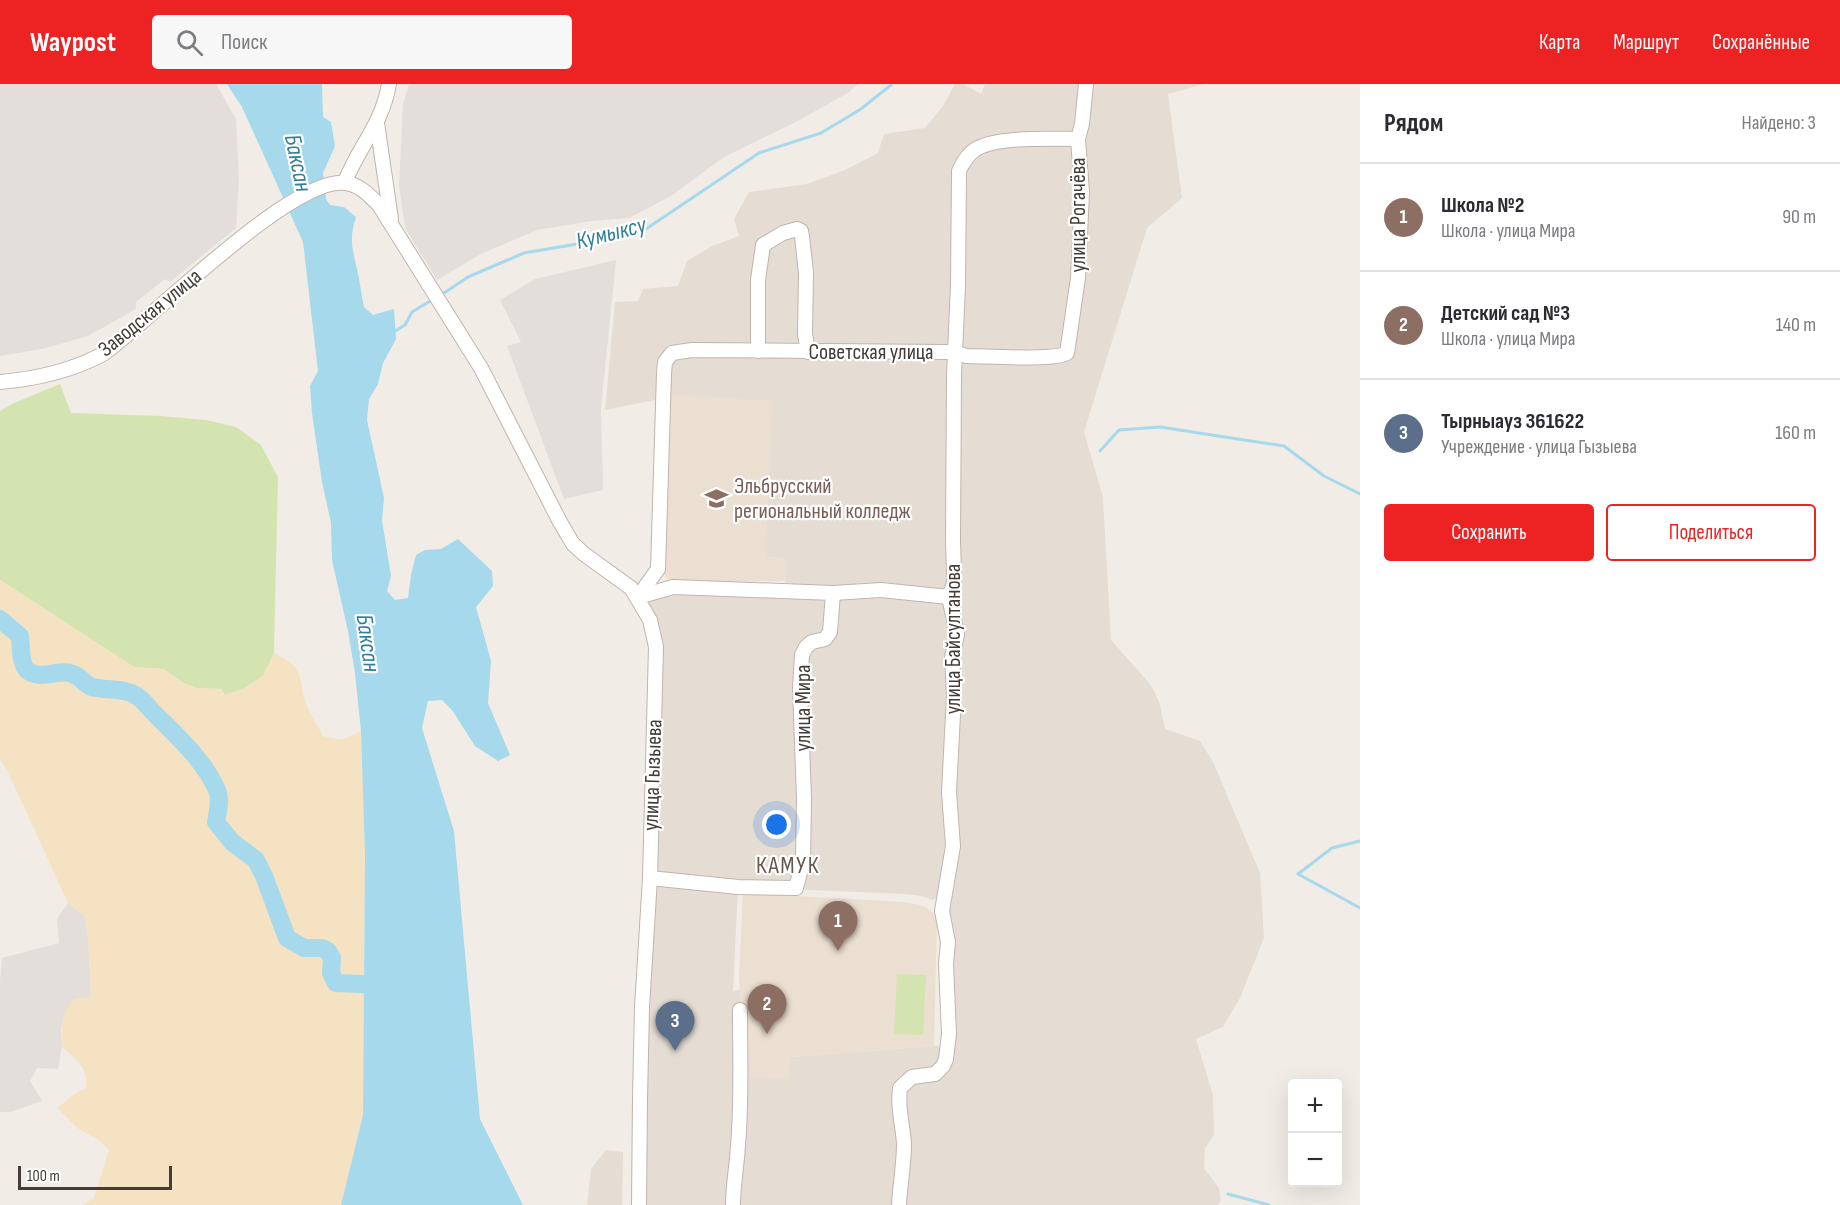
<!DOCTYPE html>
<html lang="ru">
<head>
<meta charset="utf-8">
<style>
  body { margin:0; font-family:"Sofia Sans Condensed",sans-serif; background:#f7f7f7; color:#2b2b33 }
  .controls { position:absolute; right:18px; bottom:18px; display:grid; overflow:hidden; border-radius:6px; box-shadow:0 6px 24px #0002 }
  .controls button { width:54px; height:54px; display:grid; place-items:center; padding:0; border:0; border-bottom:2px solid #e1e1e2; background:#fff; color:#2b2b33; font:30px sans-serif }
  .scale { position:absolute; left:18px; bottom:15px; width:154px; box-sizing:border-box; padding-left:6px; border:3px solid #443c36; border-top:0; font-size:16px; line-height:21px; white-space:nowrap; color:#443c36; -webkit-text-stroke:4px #fff; paint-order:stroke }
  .you { position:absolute; left:777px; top:741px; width:21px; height:21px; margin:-15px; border:4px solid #fff; border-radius:50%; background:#1a73e8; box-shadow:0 0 0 9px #1a73e833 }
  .badge { display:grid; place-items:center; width:39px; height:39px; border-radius:50%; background:#ec2223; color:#fff; font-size:20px; font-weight:700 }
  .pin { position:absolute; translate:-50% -50px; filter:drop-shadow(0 2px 3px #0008) }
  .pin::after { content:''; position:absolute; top:32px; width:21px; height:18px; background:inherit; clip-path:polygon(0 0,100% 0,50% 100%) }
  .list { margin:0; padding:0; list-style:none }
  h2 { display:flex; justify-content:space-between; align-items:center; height:78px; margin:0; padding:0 24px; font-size:26px }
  h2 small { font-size:20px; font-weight:400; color:#7c7c81 }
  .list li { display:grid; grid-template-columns:39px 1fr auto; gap:18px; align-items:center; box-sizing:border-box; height:108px; padding:0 24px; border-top:2px solid #e1e1e2 }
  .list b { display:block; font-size:22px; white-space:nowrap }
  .list p { margin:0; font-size:20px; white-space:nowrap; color:#7c7c81 }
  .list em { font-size:20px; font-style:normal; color:#7c7c81 }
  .actions { display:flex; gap:12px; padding:18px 24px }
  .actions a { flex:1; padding:14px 0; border:2px solid #ec2223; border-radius:6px; text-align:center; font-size:21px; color:#ec2223 }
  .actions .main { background:#ec2223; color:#fff }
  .icon { flex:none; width:33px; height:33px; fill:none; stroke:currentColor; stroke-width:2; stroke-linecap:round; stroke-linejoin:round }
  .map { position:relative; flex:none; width:1360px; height:1121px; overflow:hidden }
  header { display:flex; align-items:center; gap:36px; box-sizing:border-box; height:84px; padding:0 30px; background:#ec2223; color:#fff }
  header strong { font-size:28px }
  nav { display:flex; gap:33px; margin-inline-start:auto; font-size:21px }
  .search { width:420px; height:54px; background:#f7f7f7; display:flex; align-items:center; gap:15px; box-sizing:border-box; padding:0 21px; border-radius:6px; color:#7c7c81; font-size:22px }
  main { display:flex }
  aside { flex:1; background:#fff }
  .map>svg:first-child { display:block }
  .residential { fill:#e5ddd4; fill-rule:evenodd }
  .industrial { fill:#e4dedb }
  .education { fill:#eadfd0 }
  .green { fill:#d4e4b1 }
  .sand { fill:#f4e2c3 }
  .water { fill:#a5d9eb }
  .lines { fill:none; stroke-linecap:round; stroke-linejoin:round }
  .stream { stroke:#a5d9eb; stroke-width:3 }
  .river { stroke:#a5d9eb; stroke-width:18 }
  .minor-casing { stroke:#bfb5ac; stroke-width:16 }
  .minor { stroke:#fff; stroke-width:14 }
  .labels { text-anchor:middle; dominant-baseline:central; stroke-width:4.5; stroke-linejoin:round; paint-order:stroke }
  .street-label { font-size:22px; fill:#443c36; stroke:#fff }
  .education-label { font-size:22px; fill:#785e54; stroke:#fff; text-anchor:start }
  .water-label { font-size:24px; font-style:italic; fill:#327e99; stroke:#fff }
  .neighbourhood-label { font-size:24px; letter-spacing:1.5px; fill:#66584d; stroke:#fff }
</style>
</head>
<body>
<header>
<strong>Waypost</strong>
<div class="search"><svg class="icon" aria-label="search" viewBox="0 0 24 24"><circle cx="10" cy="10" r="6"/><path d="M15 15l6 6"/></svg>Поиск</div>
<nav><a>Карта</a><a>Маршрут</a><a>Сохранённые</a></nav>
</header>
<main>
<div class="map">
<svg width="1360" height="1121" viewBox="0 0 1360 1121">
  <rect width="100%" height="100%" fill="#f2ece6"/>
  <g class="residential">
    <path d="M955 0H963L981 10 985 0H1203L1168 10 1182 114 1147 144 1084 348 1103 413 1111 556 1151 601 1160 620 1165 645 1200 657 1213 678 1260 789 1264 854 1240 914 1223 943 1196 955 1213 1011 1214 1051 1205 1064 1204 1084 1219 1104 1221 1116 1218 1121H639L656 563 638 513 673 503 785 507 786 474 766 473 669 310 655 316 605 326 615 218 638 217 643 205 678 202 687 177 712 162 739 152 734 135 749 108 807 100 845 86 878 69 884 50 925 44 943 22ZM738 803 905 810 921 812 932 816 943 812 948 961 791 973 743 926 740 905 733 908Z"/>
    <path d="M606 1066 623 1068 622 1121H587L591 1085Z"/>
  </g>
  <g class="industrial">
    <path d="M0 0H216L236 35 239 95 236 144 170 198 165 195 136 218V225L88 252 42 265 0 272Z"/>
    <path d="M409 0H858L848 9 794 39 724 73 671 112 629 134 592 137 537 146 481 170 437 196 405 144 399 101 403 20Z"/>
    <path d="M616 176 601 325 603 406 564 415 507 262 521 258 500 216 535 195Z"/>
    <path d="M68 819 84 831 88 852 91 912 85 915 61 944 62 963 58 985 37 984 30 997 42 1017 11 1028H0V897L2 874 59 859 57 835Z"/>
  </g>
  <g class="education">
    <path d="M669 310 772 317 766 473 786 474 785 497 678 498 666 494 663 487Z"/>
    <path d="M743 809 902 818 920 821 927 824 933 829 937 837 934 962 791 973 789 995 743 994V927L739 896Z"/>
  </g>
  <g class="green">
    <path d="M60 300 71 329 161 332 206 336 236 343 261 361 278 393 274 569 263 592 243 605 225 611 221 605 196 604 184 599 163 585 134 583 0 496V327L14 319Z"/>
    <path d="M897 890 926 891 923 951 894 950Z"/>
  </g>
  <path class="sand" d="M0 496 134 583 163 585 184 599 196 604 221 605 225 611 243 605 263 592 274 569C309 587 296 593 307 622 311 632 318 642 323 652L342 656 361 647 365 770 363 1031 341 1121H83L94 1114 109 1066 97 1055 77 1044 57 1024 76 1009 86 1004C88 982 77 977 62 963 61 945 61 927 75 914L85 915 91 911 88 852 84 832 68 819 8 688 0 675Z"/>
  <path class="water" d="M227 0H322L323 33 331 38 335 62 323 89 326 115 330 121 344 123 356 133C349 156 352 162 357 185 360 197 361 210 364 223L373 231 394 225 396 255 383 279 378 300 369 315 367 336 384 414 382 436 391 492 387 507 395 516 408 514 411 491 416 471 425 466 441 465 458 455 492 487 493 502 476 523 491 577 488 619 510 671 498 677 475 662 452 626 442 616 428 617 422 644 454 747 480 1035 523 1121H341L363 1031 365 770 361 647 355 589 348 547 332 476 331 439 322 398 312 329 310 302 318 287 303 158 242 23Z"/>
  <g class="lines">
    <g class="stream">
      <path d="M441 211 468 193 524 169 595 157 646 145 759 69 821 49 861 25 892 0"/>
      <path d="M392 249 405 241 412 228 432 216"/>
      <path d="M1100 367 1119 346 1160 343 1284 362 1324 392 1360 410"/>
      <path d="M1360 757 1332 764 1298 790 1360 824"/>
      <path d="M1228 1110 1269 1121"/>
    </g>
    <path class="river" d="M0 535 20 552C21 561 20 581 28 587 42 597 59 584 73 590 81 593 84 600 92 603 106 607 124 603 137 612 143 616 148 623 153 628 176 651 204 676 217 706 221 715 218 728 216 738L232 758 256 776 264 792 287 854 304 864H322L328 867 332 874 331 889 336 899 387 901"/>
    <defs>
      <g id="minor">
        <path d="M377 39 391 135"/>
        <path d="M345 98C359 62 382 41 389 0"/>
        <path d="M758 267V196L763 161 783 149 797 145 801 147 802 152 806 189 805 250 808 268"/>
        <path d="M0 298C36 295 71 287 103 270 151 236 292 92 345 99 359 100 370 112 379 121L481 284 560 438 573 460 584 470 631 504 650 536 656 563 650 794 642 923 640 1015 639 1121"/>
        <path d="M638 513 658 485 664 289 665 278 672 269 692 266 945 268H955L966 272C985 272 1054 277 1067 269L1078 194 1082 108 1078 55 1082 40 1086 0"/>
        <path d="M638 513 673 503 833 509 881 506 949 513"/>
        <path d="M650 794 738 803 796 804 803 777 804 714 800 604 802 571 806 563 812 558 825 555 830 548 833 509"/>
        <path d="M733 1121C733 1101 737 1081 738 1061 742 1016 740 971 740 926"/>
        <path d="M899 1121C900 1101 904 1080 904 1060 903 1041 897 1024 900 1004L912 993 935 990 943 982 946 975 949 950 946 880 948 858 942 827 953 762 949 708 954 611 952 574 957 550 949 513 954 499V489L953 457 954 291 958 201 959 87C963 78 968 70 976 65 998 52 1052 55 1078 55"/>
      </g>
    </defs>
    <use href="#minor" class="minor-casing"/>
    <use href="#minor" class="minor"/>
  </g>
  <defs>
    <symbol id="university-bare" viewBox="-9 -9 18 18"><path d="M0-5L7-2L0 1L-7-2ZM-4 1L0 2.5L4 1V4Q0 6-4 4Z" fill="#8d6e63" stroke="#fff" stroke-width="2.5" paint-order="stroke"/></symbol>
  </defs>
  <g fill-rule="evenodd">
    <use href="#university-bare" x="700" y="398" width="33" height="33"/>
  </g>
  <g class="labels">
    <g class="street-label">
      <text transform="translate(1078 131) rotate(-90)">улица Рогачёва</text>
      <text transform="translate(150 229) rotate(-39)">Заводская улица</text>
      <text x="871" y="268">Советская улица</text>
      <text transform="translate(953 555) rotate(-90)">улица Байсултанова</text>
      <text transform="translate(803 624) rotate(-90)">улица Мира</text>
      <text transform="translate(653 691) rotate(-88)">улица Гызыева</text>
    </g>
    <g class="education-label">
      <text x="734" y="402">Эльбрусский<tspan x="734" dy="25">региональный колледж</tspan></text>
    </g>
    <g class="water-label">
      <text transform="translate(298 79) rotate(78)">Баксан</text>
      <text transform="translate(611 149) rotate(-14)">Кумыксу</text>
      <text transform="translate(368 559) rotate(82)">Баксан</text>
    </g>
    <g class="neighbourhood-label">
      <text x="788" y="781">КАМУК</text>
    </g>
  </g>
</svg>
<div class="controls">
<button>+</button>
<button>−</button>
</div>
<div class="scale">100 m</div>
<div class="you"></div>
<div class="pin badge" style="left:838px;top:867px;background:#8d6e63">1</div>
<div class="pin badge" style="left:767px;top:950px;background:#8d6e63">2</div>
<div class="pin badge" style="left:675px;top:967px;background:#5c6f8a">3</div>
</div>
<aside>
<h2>Рядом<small>Найдено: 3</small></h2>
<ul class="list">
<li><span class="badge" style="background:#8d6e63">1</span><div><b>Школа №2</b><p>Школа · улица Мира</p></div><em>90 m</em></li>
<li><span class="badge" style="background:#8d6e63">2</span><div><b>Детский сад №3</b><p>Школа · улица Мира</p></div><em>140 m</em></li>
<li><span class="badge" style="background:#5c6f8a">3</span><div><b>Тырныауз 361622</b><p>Учреждение · улица Гызыева</p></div><em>160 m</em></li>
</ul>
<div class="actions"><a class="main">Сохранить</a><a>Поделиться</a></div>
</aside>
</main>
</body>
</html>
